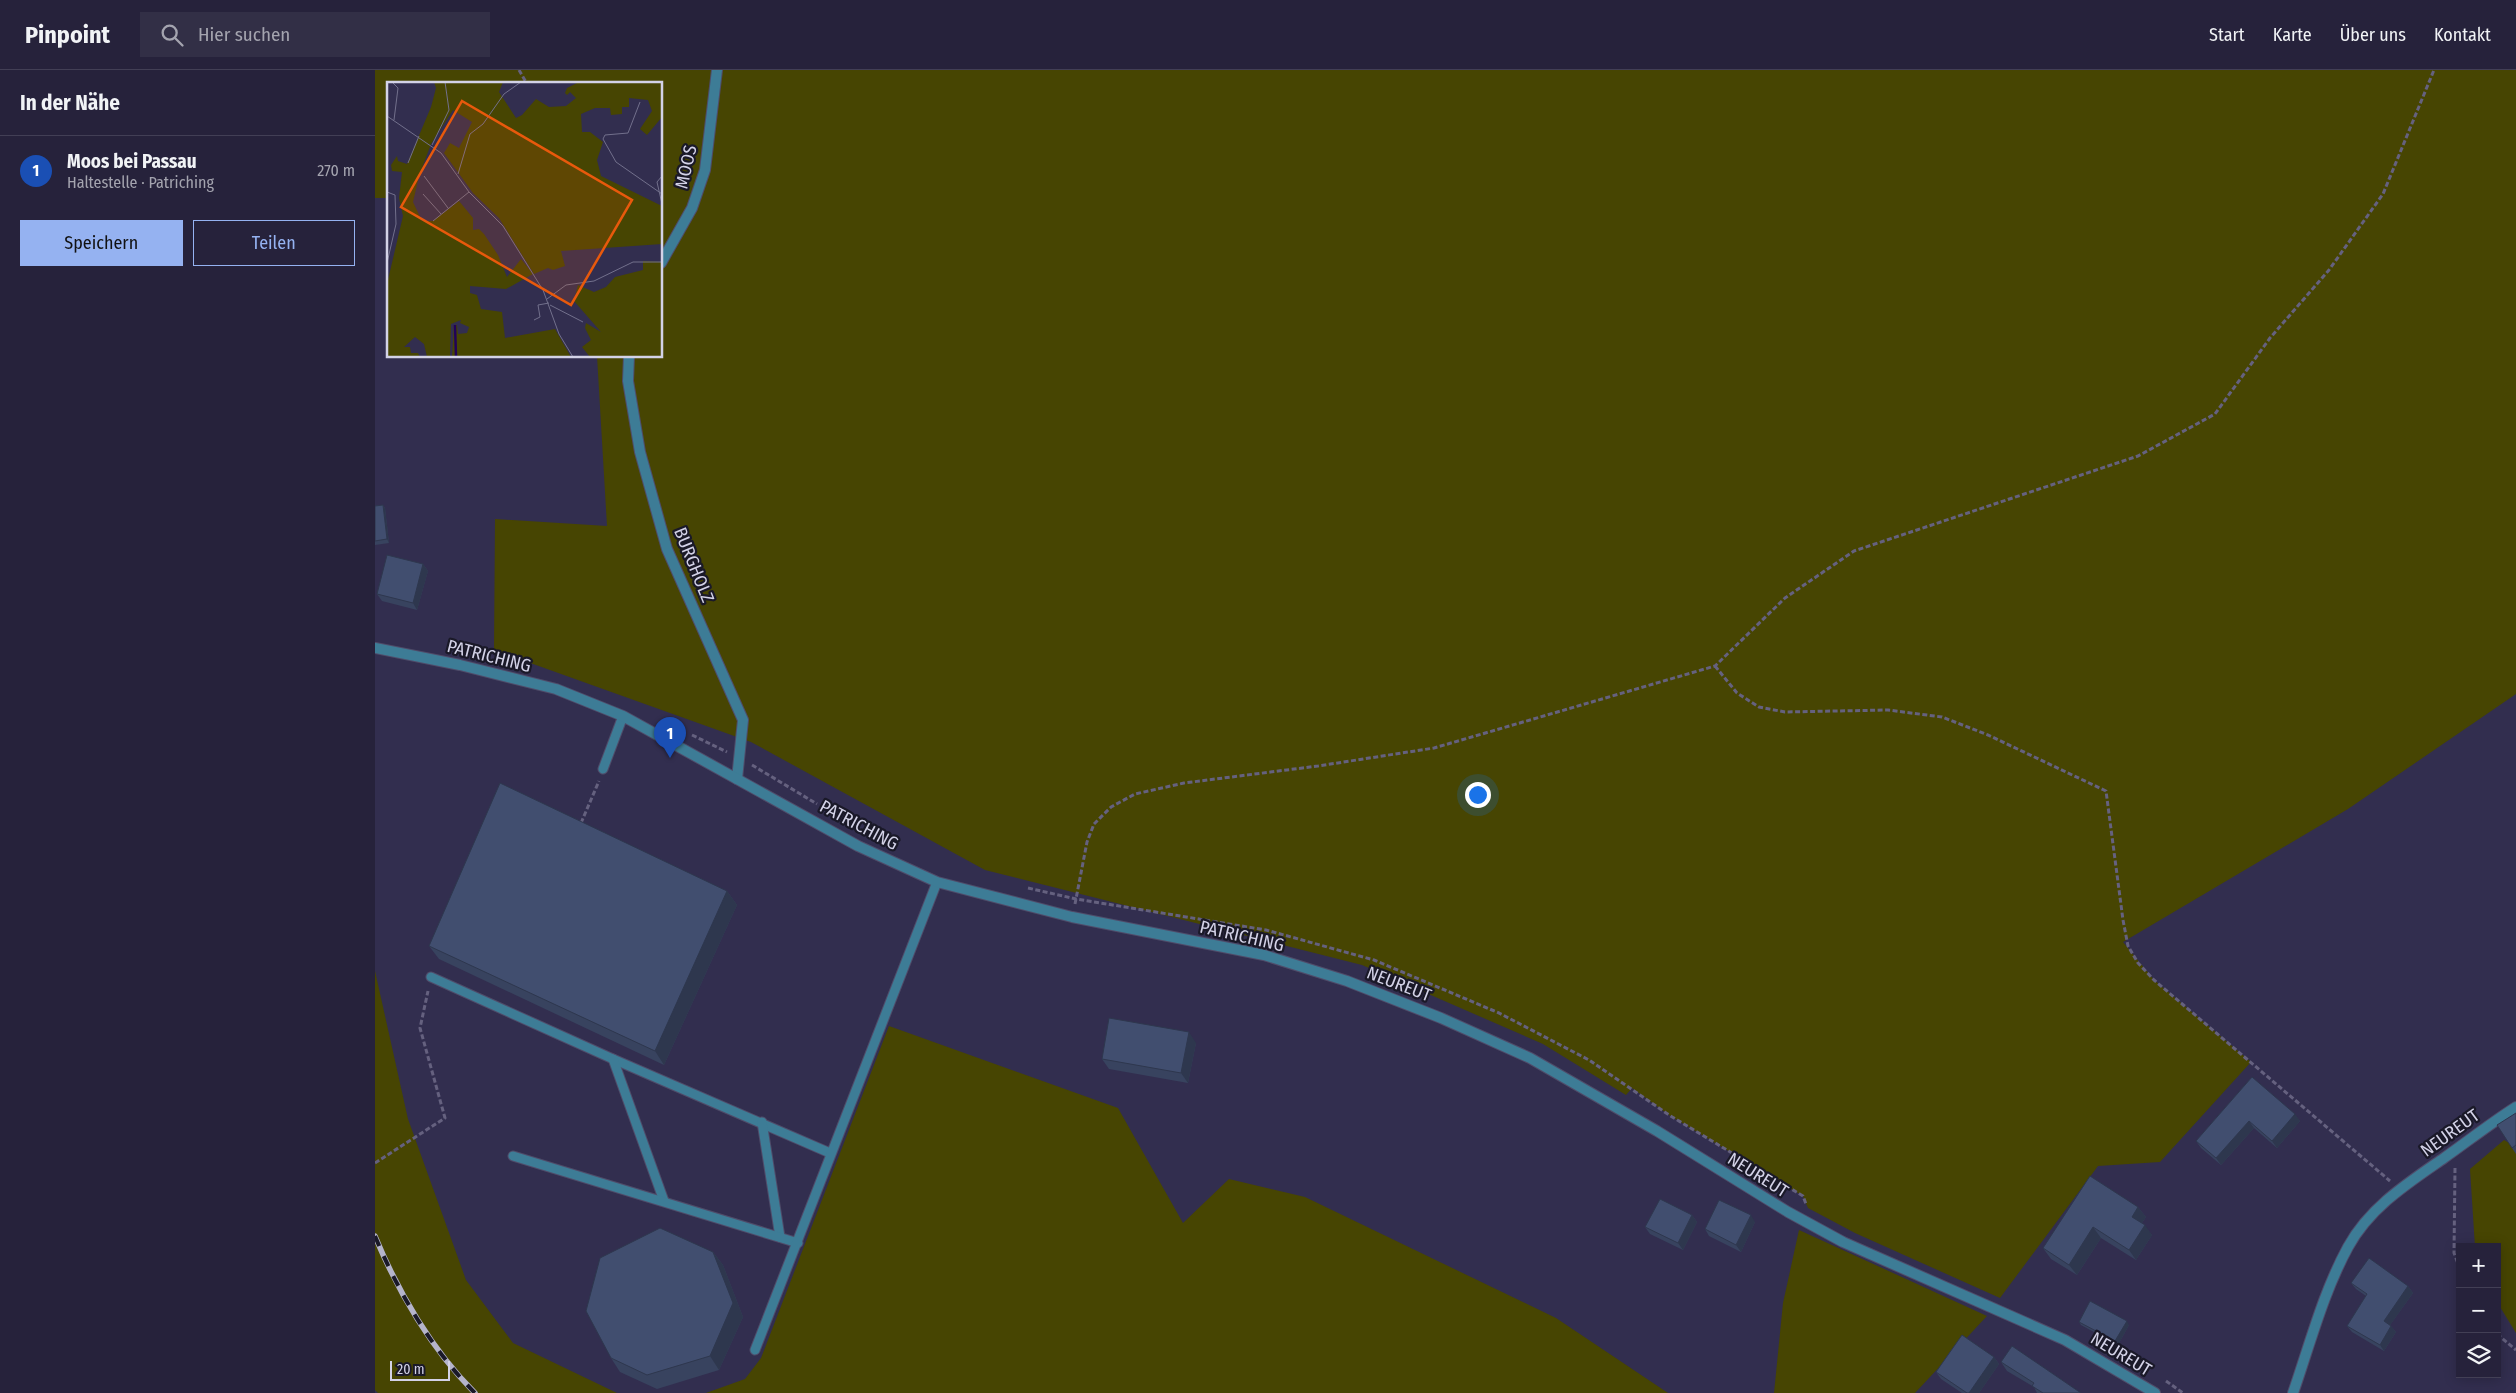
<!DOCTYPE html>
<html lang="de">
<head>
<meta charset="utf-8">
<style>
  body { margin:0; font-family:"Fira Sans Condensed",sans-serif; background:#322f46; color:#f1f3f6 }
  .controls { position:absolute; right:15px; bottom:15px; display:grid; overflow:hidden; border-radius:0px; box-shadow:0 2px 12px #0003 }
  .controls button { width:45px; height:45px; display:grid; place-items:center; padding:0; border:0; border-bottom:1px solid #423f55; background:#26223b; color:#f1f3f6; font:25px sans-serif }
  .scale { position:absolute; left:15px; bottom:12px; width:60px; box-sizing:border-box; padding-left:5px; border:2px solid #d3d2e7; border-top:0; font-size:14px; line-height:18px; white-space:nowrap; color:#d3d2e7; -webkit-text-stroke:4px #1a1928; paint-order:stroke }
  .you { position:absolute; left:1102px; top:724px; width:18px; height:18px; margin:-12px; border:4px solid #fff; border-radius:50%; background:#1a73e8; box-shadow:0 0 0 8px #1a73e833 }
  .badge { display:grid; place-items:center; width:32px; height:32px; border-radius:50%; background:#95b2f1; color:#fff; font-size:16px; font-weight:700 }
  .pin { position:absolute; translate:-50% -41px; filter:drop-shadow(0 1px 2px #0008) }
  .pin::after { content:''; position:absolute; top:26px; width:18px; height:15px; background:inherit; clip-path:polygon(0 0,100% 0,50% 100%) }
  .list { margin:0; padding:0; list-style:none }
  h2 { display:flex; justify-content:space-between; align-items:center; height:65px; margin:0; padding:0 20px; font-size:21px }
  h2 small { font-size:16px; font-weight:400; color:#a4a4af }
  .list li { display:grid; grid-template-columns:32px 1fr auto; gap:15px; align-items:center; box-sizing:border-box; height:70px; padding:0 20px; border-top:1px solid #423f55 }
  .list b { display:block; font-size:19px; white-space:nowrap }
  .list p { margin:0; font-size:16px; white-space:nowrap; color:#a4a4af }
  .list em { font-size:16px; font-style:normal; color:#a4a4af }
  .actions { display:flex; gap:10px; padding:15px 20px }
  .actions a { flex:1; padding:11px 0; border:1px solid #95b2f1; border-radius:0px; text-align:center; font-size:18px; color:#95b2f1 }
  .actions .main { background:#95b2f1; color:#111 }
  .icon { flex:none; width:28px; height:28px; fill:none; stroke:currentColor; stroke-width:2; stroke-linecap:round; stroke-linejoin:round }
  .map { position:relative; flex:none; width:2141px; height:1323px; overflow:hidden }
  header { display:flex; align-items:center; gap:30px; box-sizing:border-box; height:70px; padding:0 25px; background:#26223b; border-bottom:1px solid #423f55 }
  header strong { font-size:24px }
  nav { display:flex; gap:28px; margin-inline-start:auto; font-size:18px }
  .search { width:350px; height:45px; background:#322f46; display:flex; align-items:center; gap:12px; box-sizing:border-box; padding:0 18px; border-radius:0px; color:#a4a4af; font-size:19px }
  main { display:flex }
  aside { flex:1; background:#26223b }
  .map>svg:first-child { display:block }
  .green { fill:#474502 }
  .lines { fill:none; stroke-linecap:round; stroke-linejoin:round }
  .service-casing { stroke:#4f4c6a; stroke-width:11 }
  .minor-casing { stroke:#4f4c6a; stroke-width:12 }
  .tertiary-casing { stroke:#4f4c6a; stroke-width:12 }
  .path { stroke:#65617f; stroke-width:3; stroke-dasharray:5 2.5; stroke-linecap:butt }
  .service { stroke:#3d7c96; stroke-width:9 }
  .minor { stroke:#3d7c96; stroke-width:10 }
  .tertiary { stroke:#3d7c96; stroke-width:10 }
  .rail-casing { stroke:#b5b4cb; stroke-width:5.5 }
  .rail { stroke:#1a1928; stroke-width:4; stroke-dasharray:11; stroke-linecap:butt }
  .wall { fill:#38435f }
  .shaded-wall { fill:#2e374e }
  .building { fill:#414e6f; stroke:#2e374e }
  .labels { text-anchor:middle; dominant-baseline:central; stroke-width:4.5; stroke-linejoin:round; paint-order:stroke }
  .street-label { font-size:18px; fill:#d3d2e7; stroke:#1a1928 }
  .inset-river { fill:none; stroke:#210159; stroke-width:2.5 }
  .inset-road { fill:none; stroke:#72708c; stroke-width:1 }
  .view { fill:#e8590c; fill-opacity:0.15; stroke:#e8590c; stroke-width:2.5 }
  .inset-edge { fill:none; stroke:#d3d2e7; stroke-width:2.5 }
</style>
</head>
<body>
<header>
<strong>Pinpoint</strong>
<div class="search"><svg class="icon" aria-label="search" viewBox="0 0 24 24"><circle cx="10" cy="10" r="6"/><path d="M15 15l6 6"/></svg>Hier suchen</div>
<nav><a>Start</a><a>Karte</a><a>Über uns</a><a>Kontakt</a></nav>
</header>
<main>
<aside>
<h2>In der Nähe<small></small></h2>
<ul class="list">
<li><span class="badge" style="background:#1a4fb4">1</span><div><b>Moos bei Passau</b><p>Haltestelle · Patriching</p></div><em>270 m</em></li>
</ul>
<div class="actions"><a class="main">Speichern</a><a>Teilen</a></div>
</aside>
<div class="map">
<svg width="2141" height="1323" viewBox="0 0 2141 1323">
  <rect width="100%" height="100%" fill="#322e4f"/>
  <g class="green">
    <path d="M0 0H2141V624L1973 739 1748 872 1779 910 1876 992 1785 1092 1723 1096 1625 1228 1480 1163 1433 1138 1428 1126 1294 1045 1257 1018 1251 1025 1168 974 987 895 610 800 376 672 119 580 120 449 232 456 222 286H286V14H14V128H0Z"/>
    <path d="M0 901 33 1049 91 1210 138 1273 242 1323H3L0 1320Z"/>
    <path d="M514 956 743 1038 808 1153 854 1109 930 1127 1181 1248 1293 1323H331L370 1309 386 1288Z"/>
    <path d="M2129 1070 2141 1077V1263L2122 1232V1177H2100L2095 1099Z"/>
    <path d="M1424 1160 1612 1246 1540 1323H1399L1408 1233Z"/>
  </g>
  <g class="lines">
    <defs>
      <g id="service">
        <path d="M228 699 248 646"/>
        <path d="M56 907 238 989 455 1083"/>
        <path d="M238 989 289 1131"/>
        <path d="M387 1052 405 1167"/>
        <path d="M138 1086 423 1173"/>
        <path d="M380 1280 562 812"/>
      </g>
      <g id="minor">
        <path d="M286 193 317 138 330 100 342 0"/>
        <path d="M254 286 253 311 265 382 292 479 368 650 362 709"/>
        <path d="M1918 1323C1935 1274 1948 1223 1973 1177 1995 1137 2033 1113 2069 1088 2093 1071 2116 1053 2141 1037"/>
      </g>
      <path id="tertiary" d="M0 578 85 595 181 619 248 646 483 776 562 812 697 847 889 885 972 911 1066 948 1155 988 1282 1061 1413 1142 1468 1172 1690 1270 1780 1323"/>
    </defs>
    <use href="#service" class="service-casing"/>
    <use href="#minor" class="minor-casing"/>
    <use href="#tertiary" class="tertiary-casing"/>
    <g class="path">
      <path d="M144 0 152 14"/>
      <path d="M1340 596 1362 623 1384 637 1410 642 1513 640 1567 647 1613 665 1731 721 1748 850 1753 876 1763 893 1779 910 2015 1111"/>
      <path d="M317 665 352 682"/>
      <path d="M377 695 442 734"/>
      <path d="M206 753 224 711"/>
      <path d="M653 818 701 829 891 860 999 890 1124 943 1214 990 1294 1045 1428 1126 1431 1134"/>
      <path d="M700 834 712 772 719 754 736 737 760 724 809 713 943 696 1059 678 1340 596 1410 528 1479 481 1763 386 1840 344 1895 268 1954 200 2008 124 2059 0"/>
      <path d="M0 1093 70 1048 45 958 53 921"/>
      <path d="M2080 1098 2079 1183 2085 1199"/>
      <path d="M2122 1264 2141 1280"/>
      <path d="M1791 1311 1808 1323"/>
    </g>
    <use href="#service" class="service"/>
    <use href="#minor" class="minor"/>
    <use href="#tertiary" class="tertiary"/>
    <defs>
      <path id="rail" d="M0 1166C23 1222 57 1280 100 1323"/>
    </defs>
    <use href="#rail" class="rail-casing"/>
    <use href="#rail" class="rail"/>
  </g>
  <g class="wall">
    <path d="M8 435 10 438 14 473 0 475V436Z"/>
    <path d="M48 494 53 501 42 540 7 531 2 524Z"/>
    <path d="M352 821 362 835 289 995 64 889 54 876Z"/>
    <path d="M821 973 813 1013 734 999 727 989Z"/>
    <path d="M1877 1007 1925 1051 1902 1078 1879 1058 1846 1095 1826 1078 1821 1071Z"/>
    <path d="M2141 1043V1084L2137 1078Z"/>
    <path d="M1763 1137 1771 1147 1767 1153 1777 1165 1761 1190 1726 1168 1702 1205 1676 1189 1668 1178Z"/>
    <path d="M1317 1145 1322 1152 1308 1180 1275 1164 1270 1157Z"/>
    <path d="M1380 1152 1366 1182 1334 1166 1330 1159Z"/>
    <path d="M338 1182 348 1195 368 1247 344 1300 282 1319 245 1302 236 1288Z"/>
    <path d="M1976 1213 2033 1216 2038 1223 2015 1255 2021 1262 2009 1281 1977 1262 1972 1256 1991 1226 1981 1219Z"/>
    <path d="M1704 1252 1754 1255 1743 1275 1706 1255Z"/>
    <path d="M1619 1287 1624 1294 1604 1323H1587L1566 1309 1561 1302Z"/>
    <path d="M1626 1292 1706 1323H1662L1659 1317 1632 1301Z"/>
  </g>
  <g class="shaded-wall">
    <path d="M8 435 10 438 14 473 12 469Z"/>
    <path d="M48 494 53 501 42 540 38 533Z"/>
    <path d="M352 821 362 835 289 995 280 981Z"/>
    <path d="M814 962 821 973 813 1013 806 1003Z"/>
    <path d="M1920 1044 1925 1051 1902 1078 1897 1071Z"/>
    <path d="M1874 1051 1879 1058 1846 1095 1841 1088Z"/>
    <path d="M1763 1137 1771 1147 1764 1157 1757 1147Z"/>
    <path d="M1317 1145 1322 1152 1308 1180 1303 1173Z"/>
    <path d="M1376 1145 1380 1152 1366 1182 1361 1175Z"/>
    <path d="M1770 1155 1777 1165 1761 1190 1754 1180Z"/>
    <path d="M1718 1157 1726 1168 1702 1205 1694 1195Z"/>
    <path d="M338 1182 348 1195 368 1247 344 1300 335 1286Z"/>
    <path d="M2033 1216 2038 1223 2013 1258 2009 1251Z"/>
    <path d="M1752 1251 1754 1255 1743 1275 1740 1271Z"/>
    <path d="M2016 1256 2021 1262 2009 1281 2005 1275Z"/>
    <path d="M1619 1287 1624 1294 1604 1323H1594Z"/>
  </g>
  <g class="building">
    <path d="M8 435 12 469 0 471V436Z"/>
    <path d="M12 485 48 494 38 533 2 524Z"/>
    <path d="M125 713 352 821 280 981 54 876Z"/>
    <path d="M734 948 814 962 806 1003 727 989Z"/>
    <path d="M1877 1007 1920 1044 1897 1071 1874 1051 1841 1088 1821 1071Z"/>
    <path d="M2141 1043V1075L2137 1078 2122 1055Z"/>
    <path d="M1715 1106 1763 1137 1757 1147 1770 1155 1754 1180 1718 1157 1694 1195 1668 1178Z"/>
    <path d="M1285 1129 1317 1145 1303 1173 1270 1157Z"/>
    <path d="M1344 1130 1376 1145 1361 1175 1330 1159Z"/>
    <path d="M285 1158 338 1182 358 1233 335 1286 272 1305 236 1288 211 1241 225 1188Z"/>
    <path d="M1994 1188 2033 1216 2009 1251 2016 1256 2005 1275 1972 1256 1992 1224 1976 1213Z"/>
    <path d="M1715 1231 1752 1251 1740 1271 1704 1252Z"/>
    <path d="M1587 1265 1619 1287 1594 1323H1592L1561 1302Z"/>
    <path d="M1637 1276 1706 1323H1668L1657 1316 1659 1313 1626 1292Z"/>
  </g>
  <g class="labels">
    <g class="street-label">
      <text transform="translate(311 97) rotate(-77)">MOOS</text>
      <text transform="translate(319 495) rotate(68)">BURGHOLZ</text>
      <text transform="translate(114 586) rotate(14)">PATRICHING</text>
      <text transform="translate(484 755) rotate(28)">PATRICHING</text>
      <text transform="translate(867 866) rotate(13)">PATRICHING</text>
      <text transform="translate(1024 914) rotate(21)">NEUREUT</text>
      <text transform="translate(2075 1063) rotate(-36)">NEUREUT</text>
      <text transform="translate(1383 1105) rotate(32)">NEUREUT</text>
      <text transform="translate(1746 1284) rotate(31)">NEUREUT</text>
    </g>
  </g>
  <g transform="translate(12 12)">
    <rect width="275" height="275" fill="#322e4f"/>
    <path d="M47 0H116L112 10 129 36 135 33 149 17 162 25 179 24 189 16 183 10 180 13 178 11 180 6 192 0H275V35L260 53 253 47 265 29 261 18 242 16V25H235V32L224 33 223 26H208L194 32 195 50H203L216 60 210 78 214 94 275 124V162L174 169 178 184 166 188 161 186 147 192 112 136 86 111 57 71 63 61 72 66 85 40 66 28 44 62 32 94 26 120 35 139H46L72 119 86 136V148L92 147 97 152 111 173 120 195 134 177 146 192 119 207 83 204V211L90 213 94 227 115 230 118 256 168 247 184 275H65L67 243H70L71 252 80 251 82 245 73 241 74 238 64 242 63 275H40L37 262 28 255 17 265H23L24 271H31L33 275H0V202L16 134 12 116 15 90 5 89 4 83 10 74 11 79 20 82 44 25 49 6ZM256 179 275 180V275H203L195 265 204 258 198 246 199 241 214 250 187 219 191 203 207 210 219 205 228 195 256 188Z" fill="#474502"/>
    <path class="inset-river" d="M68 243 69 275"/>
    <path class="inset-road" d="M5 0 11 6 7 38M253 20 241 51 218 53 216 57 229 80 275 112M0 34 54 71 82 110 116 144 156 208 172 252 186 275M45 63 62 28 58 0M21 81 32 54M71 92 83 52 96 42 117 12 134 0M37 94 61 126M275 94 270 100 275 122M0 110 8 113 9 142 0 181M36 112 54 132M46 139 82 110M160 217 179 203 207 199 246 180H275M163 223 196 240M147 238 153 235 151 223 162 221"/>
    <path class="view" d="M75 19 245 118 184 223 14 125Z"/>
    <rect width="275" height="275" class="inset-edge"/>
  </g>
</svg>
<div class="controls">
<button>+</button>
<button>−</button>
<button><svg class="icon" aria-label="layers" viewBox="0 0 24 24"><path d="M12 4l9 5-9 5-9-5zM3 14l9 5 9-5"/></svg></button>
</div>
<div class="scale">20 m</div>
<div class="you"></div>
<div class="pin badge" style="left:295px;top:688px;background:#1a4fb4">1</div>
</div>
</main>
</body>
</html>
